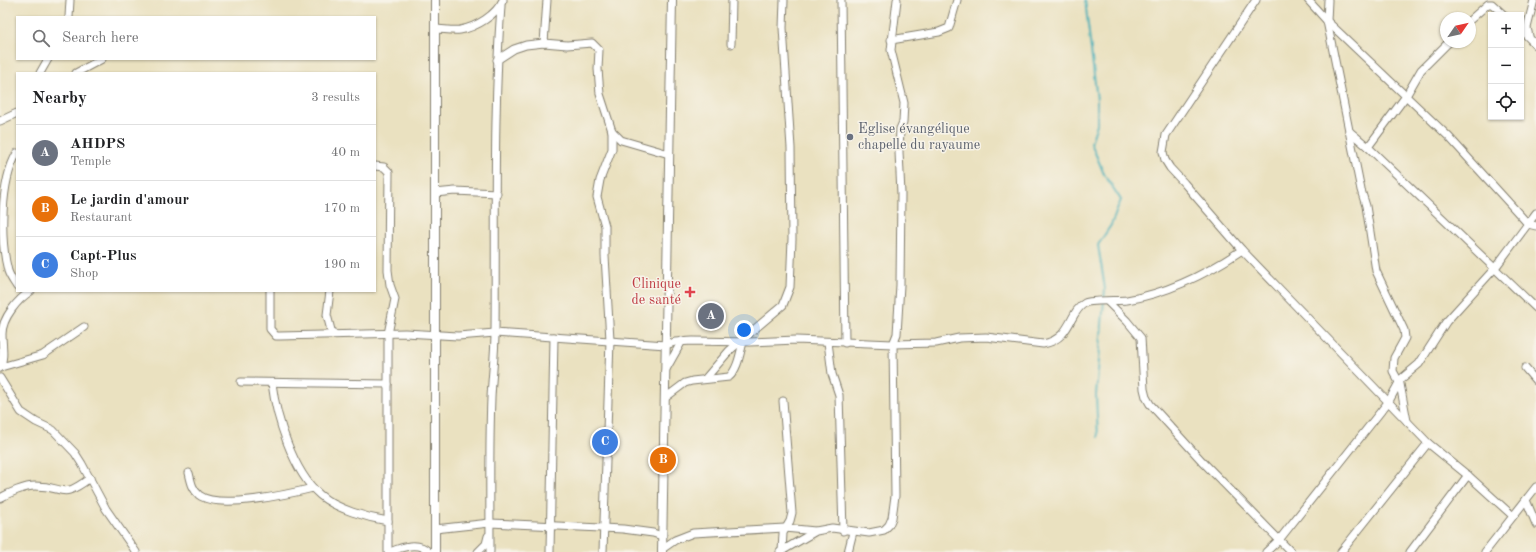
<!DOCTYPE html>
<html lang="en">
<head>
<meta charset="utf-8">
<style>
  body { margin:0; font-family:"Old Standard TT",serif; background:#f6f6f6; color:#202124 }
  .controls { position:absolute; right:12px; top:12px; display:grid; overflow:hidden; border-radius:0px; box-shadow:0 1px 3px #0004 }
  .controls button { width:36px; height:36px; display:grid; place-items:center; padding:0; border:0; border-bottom:1px solid #e0e0e0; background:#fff; color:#202124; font:20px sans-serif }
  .compass { position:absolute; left:1440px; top:12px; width:36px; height:36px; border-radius:50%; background:#fff; box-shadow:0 1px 3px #0004; rotate:56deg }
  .you { position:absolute; left:744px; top:330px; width:14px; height:14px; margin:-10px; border:3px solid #fff; border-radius:50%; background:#1a73e8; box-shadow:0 0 0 6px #1a73e833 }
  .badge { display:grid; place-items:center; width:26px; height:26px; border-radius:50%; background:#d93025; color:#fff; font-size:13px; font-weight:700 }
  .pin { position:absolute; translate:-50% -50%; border:2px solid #fff; box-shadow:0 1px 4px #0006 }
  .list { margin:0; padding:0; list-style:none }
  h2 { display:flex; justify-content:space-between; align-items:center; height:52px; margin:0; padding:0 16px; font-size:17px }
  h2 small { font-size:13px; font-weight:400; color:#757577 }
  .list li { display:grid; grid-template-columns:26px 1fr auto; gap:12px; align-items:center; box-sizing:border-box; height:56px; padding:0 16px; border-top:1px solid #e0e0e0 }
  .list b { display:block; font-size:15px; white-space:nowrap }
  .list p { margin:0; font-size:13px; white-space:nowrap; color:#757577 }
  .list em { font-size:13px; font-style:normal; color:#757577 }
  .icon { flex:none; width:22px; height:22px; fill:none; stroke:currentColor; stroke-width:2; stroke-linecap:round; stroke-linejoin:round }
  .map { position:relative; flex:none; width:1536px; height:552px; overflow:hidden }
  .search { position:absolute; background:#fff; box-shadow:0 1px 3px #0004; left:16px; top:16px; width:360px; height:44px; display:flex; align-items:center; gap:10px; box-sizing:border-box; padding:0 14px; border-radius:0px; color:#757577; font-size:15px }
  .panel { position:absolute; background:#fff; box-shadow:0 1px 3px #0004; left:16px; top:72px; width:360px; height:220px; border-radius:0px }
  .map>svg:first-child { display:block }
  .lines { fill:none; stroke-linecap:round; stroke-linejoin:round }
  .stream { stroke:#3eaeb8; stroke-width:2 }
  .minor-casing { stroke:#837e6e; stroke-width:9 }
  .tertiary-casing { stroke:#837e6e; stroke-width:10 }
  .minor { stroke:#fff; stroke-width:7 }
  .tertiary { stroke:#fff; stroke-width:8 }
  .worship-dot { fill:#6b7280; stroke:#f7f3e8; stroke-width:1.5 }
  .health-dot { fill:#e0444e; stroke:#f7f3e8; stroke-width:1.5 }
  .labels { text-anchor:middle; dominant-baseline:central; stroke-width:3; stroke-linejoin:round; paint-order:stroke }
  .worship-label { font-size:14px; fill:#5b616d; stroke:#f7f3e8; text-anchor:start }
  .health-label { font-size:14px; fill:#be3a42; stroke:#f7f3e8; text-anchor:end }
</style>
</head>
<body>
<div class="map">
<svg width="1536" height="552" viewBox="0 0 1536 552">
  <rect width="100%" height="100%" fill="#f7f3e8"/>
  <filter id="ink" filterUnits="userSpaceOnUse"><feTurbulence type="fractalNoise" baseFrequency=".025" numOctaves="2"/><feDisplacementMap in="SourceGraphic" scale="8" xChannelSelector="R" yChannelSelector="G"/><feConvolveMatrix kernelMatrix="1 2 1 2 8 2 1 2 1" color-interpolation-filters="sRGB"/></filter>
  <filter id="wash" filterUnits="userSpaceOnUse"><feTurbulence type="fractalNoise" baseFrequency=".012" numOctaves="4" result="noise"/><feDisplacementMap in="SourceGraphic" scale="16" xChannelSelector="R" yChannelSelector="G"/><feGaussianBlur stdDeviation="0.9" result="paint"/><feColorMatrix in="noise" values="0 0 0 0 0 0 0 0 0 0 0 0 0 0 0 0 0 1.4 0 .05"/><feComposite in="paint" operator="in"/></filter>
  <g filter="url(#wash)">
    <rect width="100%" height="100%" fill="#eae1c0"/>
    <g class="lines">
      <path class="stream" d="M1085 0 1097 100V124L1091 143 1104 174 1121 200 1111 225 1098 245 1105 289 1096 395 1098 437"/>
    </g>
  </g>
  <g filter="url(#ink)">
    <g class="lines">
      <defs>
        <g id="minor">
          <path d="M841 0 845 343"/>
          <path d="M1256 0 1166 135 1163 152 1165 160 1170 168 1184 183 1242 250 1428 443 1471 478 1513 516"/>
          <path d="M1308 0 1327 21 1449 137 1520 215 1528 224 1536 226"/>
          <path d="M1328 0 1327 21 1361 190 1366 206 1376 271 1404 330 1405 338 1394 358 1393 371 1400 384 1407 421"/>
          <path d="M69 17 70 0"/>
          <path d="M1470 20 1488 4H1492L1504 15"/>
          <path d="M435 29C443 29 452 31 460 30 477 27 496 15 503 0"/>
          <path d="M1521 30 1536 45"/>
          <path d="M1529 36 1527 28 1534 0"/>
          <path d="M891 40 939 32 949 28 957 0"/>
          <path d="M544 43 547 0"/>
          <path d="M731 44 732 0"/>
          <path d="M497 60 514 49 526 45 544 43 567 45 592 43 599 50 598 69 600 94 612 131 621 140 669 154"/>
          <path d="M40 73 48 59"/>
          <path d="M76 73 102 59"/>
          <path d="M0 121 17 113"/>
          <path d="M1349 131 1368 147 1536 308"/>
          <path d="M1368 147 1406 96 1421 70 1449 42"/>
          <path d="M17 153C0 182 0 240 8 271 10 277 14 282 17 287"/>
          <path d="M375 166 384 167 389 172 388 270 390 285 395 299 388 334V552"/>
          <path d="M435 193 455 191 497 193"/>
          <path d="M270 291V329L276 336H280L405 333 458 336 495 333 666 345 675 342 693 341 749 342 796 340 893 344 936 343 959 338 986 337 1043 344C1072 339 1069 311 1085 303 1091 300 1118 301 1127 300 1168 293 1208 273 1242 250"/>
          <path d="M330 291 327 315 332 334"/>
          <path d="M1108 302 1127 321 1141 338 1144 389 1146 397 1150 404 1202 461 1291 552"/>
          <path d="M828 342 832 374 839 395 843 531"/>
          <path d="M1 367 43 355 84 327"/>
          <path d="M0 368C5 358 2 345 2 334 2 318 18 299 31 291"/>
          <path d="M1525 368 1536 381"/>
          <path d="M665 371 682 341"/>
          <path d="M0 378 21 412 36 422 53 430 75 453 82 464 106 509 136 552"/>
          <path d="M705 379 729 351 783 305 790 287 792 239 791 148 783 28 784 0"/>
          <path d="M241 382 388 384"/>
          <path d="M272 383C276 417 293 472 320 495 336 509 368 518 388 521"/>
          <path d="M665 398 685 383 692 381 729 377C738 369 740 353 743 342"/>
          <path d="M189 473C191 481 192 489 199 495 219 510 289 494 313 488"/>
          <path d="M0 498C9 493 25 486 35 486 66 486 59 501 90 478"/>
          <path d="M1526 500 1536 524"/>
          <path d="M435 529 490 523 623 529 653 533 662 536"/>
          <path d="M662 549 675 540 693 533 785 528 815 531"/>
          <path d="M390 552C402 547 418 541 429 552"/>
          <path d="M478 552 486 544 488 536"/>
          <path d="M490 552C490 501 489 449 491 398 492 376 495 354 495 332 496 223 493 114 501 6"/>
          <path d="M550 552 554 337"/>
          <path d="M603 552 610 340 605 256V226L597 197 600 180 612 149V131"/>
          <path d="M780 552 816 531 832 528 869 533 884 530 889 525 892 518 895 496 893 344 897 334 900 285 901 194 899 152 900 129 903 122 904 103 891 50 897 0"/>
          <path d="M782 552 783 533 790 521 792 513 783 401"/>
          <path d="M848 552 853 532"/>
          <path d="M1266 552 1279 540 1389 401 1401 379 1419 364 1446 322 1495 268 1536 213"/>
          <path d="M1341 552 1428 443"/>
          <path d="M1410 552 1468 475"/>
          <path d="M1485 552 1536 487"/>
        </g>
        <g id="tertiary">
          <path d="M435 0V552"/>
          <path d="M662 552 672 0"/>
        </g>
      </defs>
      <use href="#minor" class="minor-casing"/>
      <use href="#tertiary" class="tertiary-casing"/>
      <use href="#minor" class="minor"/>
      <use href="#tertiary" class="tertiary"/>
    </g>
  </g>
  <circle class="worship-dot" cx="850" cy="137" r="4"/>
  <path class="health-dot" d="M688 286h4v4h4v4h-4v4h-4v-4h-4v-4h4z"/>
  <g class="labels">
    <g class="worship-label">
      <text x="858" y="129">Eglise évangélique<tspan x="858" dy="16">chapelle du rayaume</tspan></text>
    </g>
    <g class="health-label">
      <text x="681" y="284">Clinique<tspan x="681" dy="16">de santé</tspan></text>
    </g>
  </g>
</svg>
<div class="controls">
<button>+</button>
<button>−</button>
<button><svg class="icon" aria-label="locate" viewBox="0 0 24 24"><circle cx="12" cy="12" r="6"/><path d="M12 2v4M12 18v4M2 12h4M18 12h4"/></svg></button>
</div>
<svg class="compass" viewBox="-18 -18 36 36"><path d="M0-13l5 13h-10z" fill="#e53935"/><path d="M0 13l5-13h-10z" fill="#757577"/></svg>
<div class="you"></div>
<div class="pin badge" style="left:711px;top:316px;background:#6b7280">A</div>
<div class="pin badge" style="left:663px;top:460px;background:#e8710a">B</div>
<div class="pin badge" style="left:605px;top:442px;background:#3f7fe0">C</div>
<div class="search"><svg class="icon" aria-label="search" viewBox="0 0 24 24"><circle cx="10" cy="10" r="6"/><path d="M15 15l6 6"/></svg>Search here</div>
<section class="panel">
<h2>Nearby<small>3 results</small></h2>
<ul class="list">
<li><span class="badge" style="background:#6b7280">A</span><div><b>AHDPS</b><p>Temple</p></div><em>40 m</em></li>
<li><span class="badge" style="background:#e8710a">B</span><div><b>Le jardin d'amour</b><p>Restaurant</p></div><em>170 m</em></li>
<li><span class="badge" style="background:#3f7fe0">C</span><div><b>Capt-Plus</b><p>Shop</p></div><em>190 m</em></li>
</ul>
</section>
</div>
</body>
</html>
